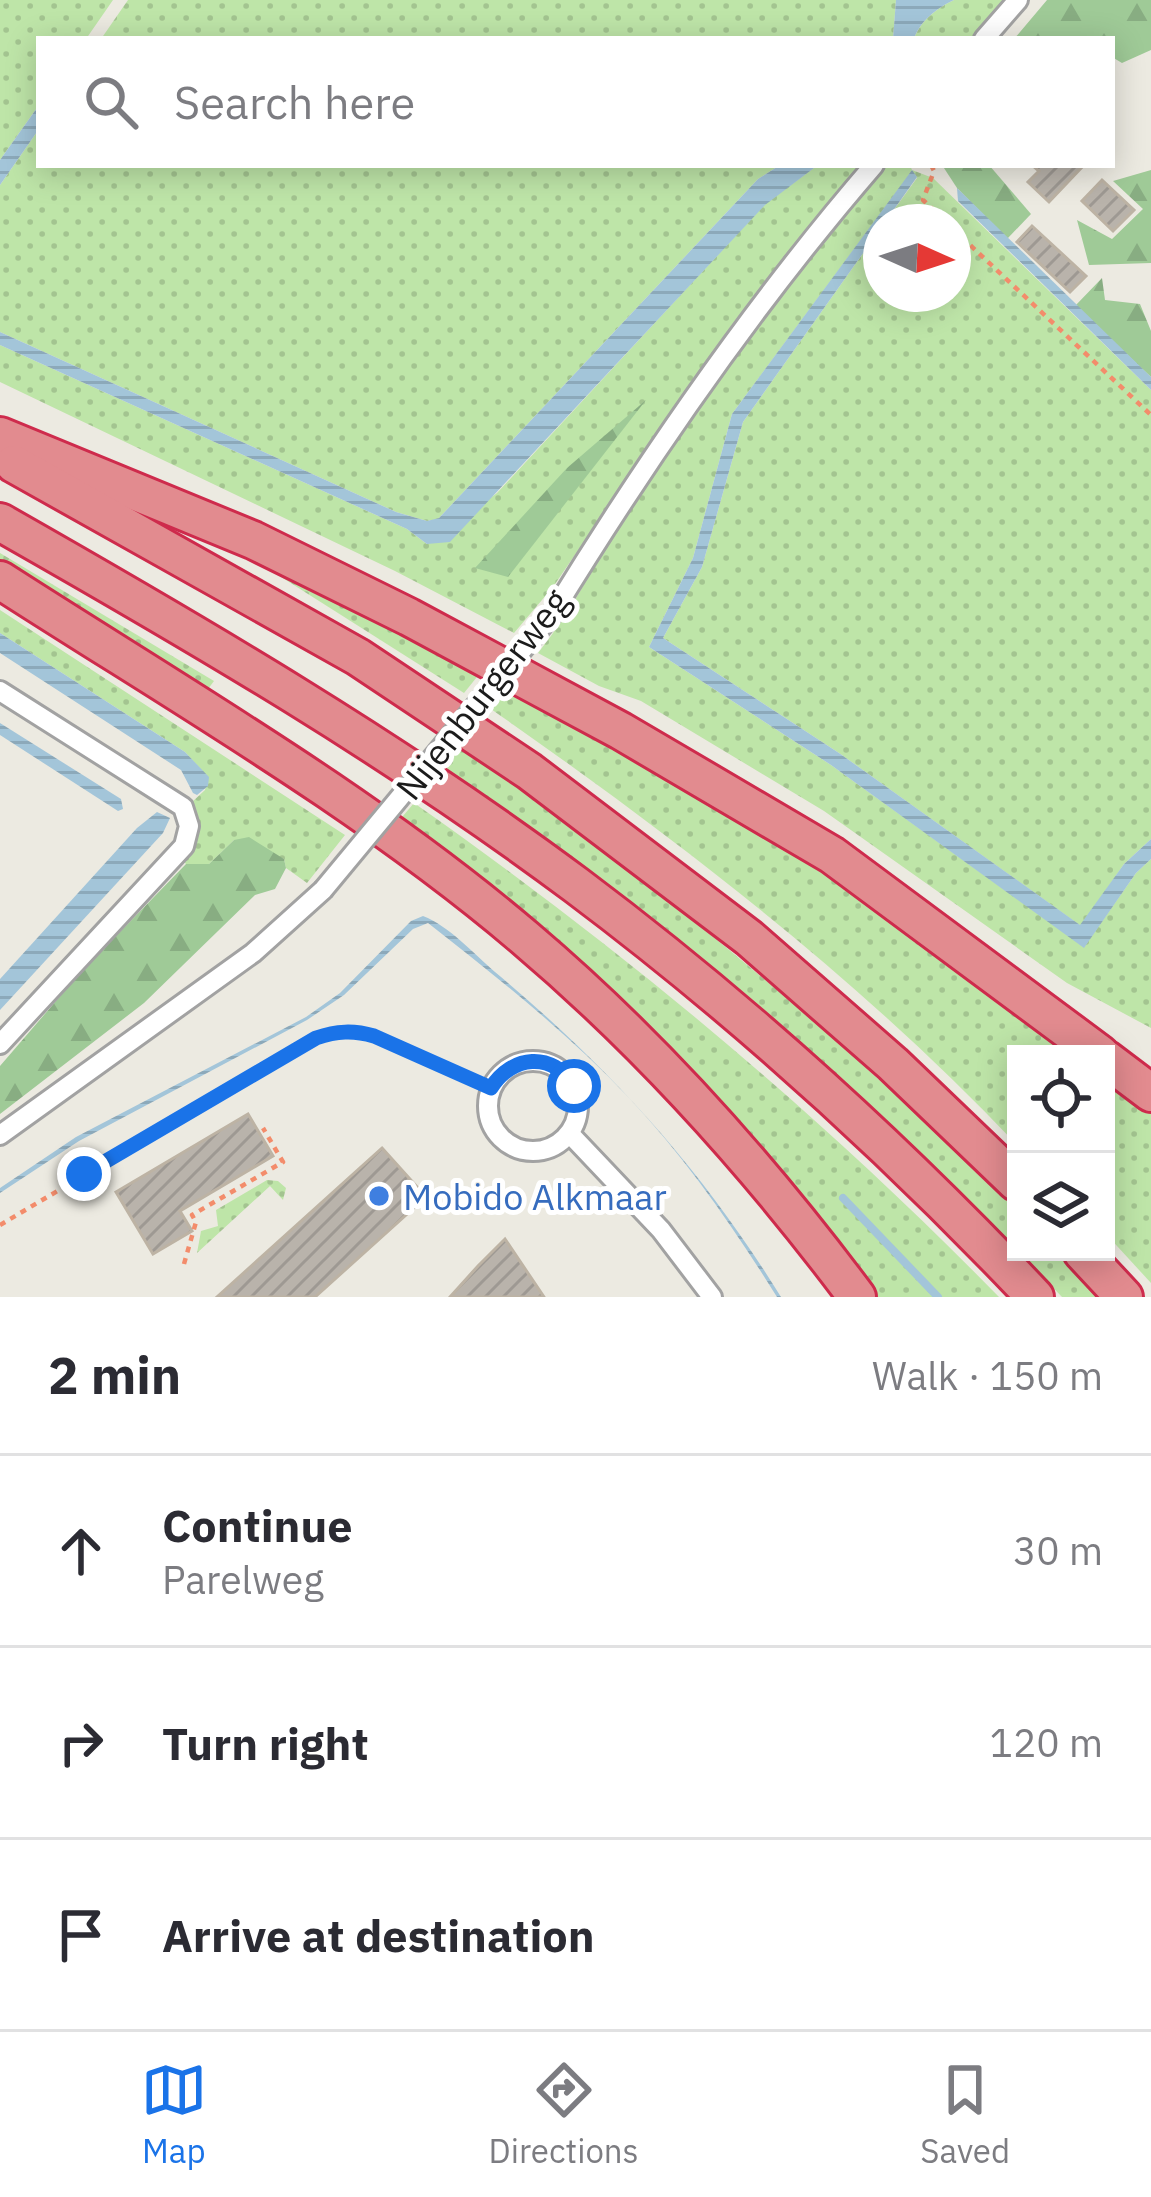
<!DOCTYPE html>
<html lang="en">
<head>
<meta charset="utf-8">
<style>
  body { margin:0; font-family:"IBM Plex Sans",sans-serif; background:#f2f2f3; color:#2b2b33 }
  .controls { position:absolute; right:36px; bottom:36px; display:grid; overflow:hidden; border-radius:0px; box-shadow:0 6px 30px #0003 }
  .controls button { width:108px; height:108px; display:grid; place-items:center; padding:0; border:0; border-bottom:3px solid #e1e1e2; background:#fff; color:#2b2b33; font:60px sans-serif }
  .compass { position:absolute; left:863px; top:204px; width:108px; height:108px; border-radius:50%; background:#fff; box-shadow:0 6px 30px #0003; rotate:93deg }
  .stop { position:absolute; width:36px; height:36px; margin:-27px; border:9px solid #1a73e8; border-radius:50%; background:#fff }
  .stop.end { background:#1a73e8; border-color:#fff; box-shadow:0 3px 12px #0008 }
  .list { margin:0; padding:0; list-style:none }
  h2 { display:flex; justify-content:space-between; align-items:center; height:156px; margin:0; padding:0 48px; font-size:51px }
  h2 small { font-size:39px; font-weight:400; color:#7c7c81 }
  .list li { display:grid; grid-template-columns:78px 1fr auto; gap:36px; align-items:center; box-sizing:border-box; height:192px; padding:0 48px; border-top:3px solid #e1e1e2 }
  .list b { display:block; font-size:45px; white-space:nowrap }
  .list p { margin:0; font-size:39px; white-space:nowrap; color:#7c7c81 }
  .list em { font-size:39px; font-style:normal; color:#7c7c81 }
  .icon { flex:none; width:66px; height:66px; fill:none; stroke:currentColor; stroke-width:2; stroke-linecap:round; stroke-linejoin:round }
  .map { position:relative; flex:none; width:1151px; height:1297px; overflow:hidden }
  .search { position:absolute; background:#fff; box-shadow:0 6px 30px #0003; left:36px; right:36px; top:36px; height:132px; display:flex; align-items:center; gap:30px; box-sizing:border-box; padding:0 42px; border-radius:0px; color:#7c7c81; font-size:45px }
  .sheet { height:732px; background:#fff }
  nav { display:flex; justify-content:space-around; align-items:center; box-sizing:border-box; height:168px; border-top:3px solid #e1e1e2; background:#fff; font-size:33px; color:#7c7c81 }
  nav a { display:grid; justify-items:center; gap:6px }
  nav .on { color:#1a73e8 }
  .map>svg:first-child { display:block }
  .grass { fill:url(#grass-dots) }
  .forest { fill:url(#forest-firs) }
  .water { fill:url(#water-rules) }
  .lines { fill:none; stroke-linecap:round; stroke-linejoin:round }
  .stream { stroke:#a3c5d9; stroke-width:8 }
  .building { fill:url(#building-hatch); stroke:#bdb3a4; stroke-width:3 }
  .minor-casing { stroke:#a2a2a2; stroke-width:24 }
  .motorway-casing { stroke:#ce2b4c; stroke-width:42 }
  .path { stroke:#f38c6b; stroke-width:4.5; stroke-dasharray:6 6; stroke-linecap:butt }
  .minor { stroke:#fff; stroke-width:18 }
  .motorway { stroke:#e28b8f; stroke-width:36 }
  .minor-bridge-casing { stroke:#a2a2a2; stroke-width:24; stroke-linecap:butt }
  .minor-bridge { stroke:#fff; stroke-width:18 }
  .route { stroke:#1a73e8; stroke-width:15 }
  .shop-dot { fill:#3f7fe0; stroke:#fff; stroke-width:4.5 }
  .labels { text-anchor:middle; dominant-baseline:central; stroke-width:10; stroke-linejoin:round; paint-order:stroke }
  .street-label { font-size:36px; fill:#1b1b1b; stroke:#fff }
  .shop-label { font-size:36px; fill:#366cbe; stroke:#fff; text-anchor:start }
</style>
</head>
<body>
<div class="map">
<svg width="1151" height="1297" viewBox="0 0 1151 1297">
  <defs>
    <pattern id="grass-dots" width="8" height="8" patternUnits="userSpaceOnUse" patternTransform="scale(3)"><rect width="8" height="8" fill="#bee5a8"/><path d="M2 2h.1M6 6h.1" fill="none" stroke="#a3c490" stroke-width="1.8" stroke-linecap="round"/></pattern>
    <pattern id="forest-firs" width="22" height="20" patternUnits="userSpaceOnUse" patternTransform="scale(3)"><rect width="22" height="20" fill="#9fca97"/><path d="M5 1l3.5 6h-7zM16 11l3.5 6h-7z" fill="#88ad82"/></pattern>
    <pattern id="water-rules" width="6" height="5" patternUnits="userSpaceOnUse" patternTransform="scale(3)"><rect width="6" height="5" fill="#a3c5d9"/><path d="M0 2.5h6" fill="none" stroke="#8ca9ba"/></pattern>
    <pattern id="building-hatch" width="6" height="6" patternUnits="userSpaceOnUse" patternTransform="scale(3)"><rect width="6" height="6" fill="#b9b3ab"/><path d="M-1 1l2-2M0 6l6-6M5 7l2-2" fill="none" stroke="#9e9993"/></pattern>
  </defs>
  <rect width="100%" height="100%" fill="#eceae1"/>
  <g class="grass">
    <path d="M0 0H113L86 39H39V105L0 160Z"/>
    <path d="M128 0H896L893 39H101Z"/>
    <path d="M954 0H1009L975 39H914C919 22 938 7 954 0Z"/>
    <path d="M39 129V165H780L758 179 438 519 427 521 396 512 0 332V185Z"/>
    <path d="M818 165H860L731 326 553 587 514 633 395 571 0 382V345L407 529 427 544 497 493 765 204Z"/>
    <path d="M886 165H910L912 170 933 178 1151 390V839L1124 864 1081 926 839 753 663 638 702 567 743 422 881 228V294H953V222H885L917 178 912 171 732 414 693 558 649 647 831 765 1084 947 1136 873 1151 859V1028L1067 983 824 811 641 701 599 686 538 653C577 605 602 549 635 496 706 383 797 264 886 165Z"/>
    <path d="M0 553 214 681 205 693 0 562Z"/>
    <path d="M253 559 481 672 464 693Z"/>
    <path d="M0 610 345 835 307 883 286 868 284 859 234 840 209 864H186L181 858C199 841 206 826 191 803L205 790 208 777 185 752 0 633Z"/>
    <path d="M510 687 769 838 905 928 1076 1054H1016V1144C860 979 677 839 491 709Z"/>
    <path d="M461 746C660 884 842 1039 1016 1208V1248C840 1069 649 912 443 768Z"/>
    <path d="M414 803C625 951 819 1113 999 1297H876L852 1263 397 823Z"/>
    <path d="M1106 1077 1151 1111V1283L1106 1234Z"/>
    <path d="M267 1180 278 1181 286 1188 283 1200 270 1186 197 1253 201 1231 218 1226 216 1210Z"/>
    <path d="M1019 1252H1059L1100 1297H1062Z"/>
  </g>
  <g class="forest">
    <path d="M1047 0H1151V50L1122 63 1112 57V39H1014Z"/>
    <path d="M942 165H989L1031 214 1007 239 957 188Z"/>
    <path d="M1151 170V263L1089 265 1077 220 1112 239 1143 209 1113 181Z"/>
    <path d="M1102 278 1105 300 1140 304 1151 331V377L1075 306Z"/>
    <path d="M646 400 508 577 475 568 567 468Z"/>
    <path d="M249 837 284 859 286 868 275 889 255 895 144 1003 0 1114V1066L81 972 186 864H209L234 840Z"/>
  </g>
  <g class="water">
    <path d="M896 0H954C938 7 919 22 914 39H893Z"/>
    <path d="M39 105V129L0 185V160Z"/>
    <path d="M780 165H818L765 205 450 542 427 544 407 529 0 345V332L396 512 427 521 439 518 758 179Z"/>
    <path d="M912 170 917 177 885 222H881V228L743 422 702 567 663 638 839 753 1080 925 1124 864 1151 839V859L1136 873 1084 948 831 765 649 647 693 558 732 414Z"/>
    <path d="M957 188 1151 377V390L958 201Z"/>
    <path d="M0 633 185 752 209 777 208 786 197 795 193 793 181 770 0 653Z"/>
    <path d="M0 723 121 799 123 809 118 811 0 735Z"/>
    <path d="M157 812 170 818 163 833 0 1010V979L137 828Z"/>
    <path d="M423 916C449 926 474 954 495 972 611 1069 702 1169 781 1297H777C734 1228 685 1157 629 1098 568 1033 498 978 428 923L413 929 344 995 307 1020 79 1141 0 1193V1188L76 1137 306 1017 340 993 411 921Z"/>
  </g>
  <g class="lines">
    <path class="stream" d="M843 1198 938 1297"/>
  </g>
  <g class="building">
    <path d="M1032 165H1084L1049 202 1028 182 1039 171Z"/>
    <path d="M1102 180 1134 210 1113 231 1082 201Z"/>
    <path d="M1032 226 1086 276 1070 292 1017 242Z"/>
    <path d="M248 1114 273 1156 180 1211 192 1231 153 1254 116 1192Z"/>
    <path d="M382 1148 426 1197 315 1297H217Z"/>
    <path d="M505 1239 544 1297H450L478 1266Z"/>
  </g>
  <g class="lines">
    <defs>
      <g id="minor">
        <path d="M984 39 1018 0"/>
        <path d="M552 614C649 456 753 305 874 165"/>
        <path d="M0 691 183 807 189 826 184 846 0 1044"/>
        <circle cx="533" cy="1106" r="45"/>
        <path d="M570 1134 661 1230 712 1297"/>
        <path d="M0 1135 253 953 323 890"/>
      </g>
      <g id="motorway">
        <path d="M0 436 253 540 409 617 621 731 832 855 1100 1054"/>
        <path d="M14 464 358 657 529 771 749 938 893 1064 1016 1182"/>
        <path d="M0 522C197 634 394 749 576 885 740 1008 894 1148 1035 1297"/>
        <path d="M0 580C177 694 364 801 525 938 650 1044 759 1166 857 1297"/>
        <path d="M1106 1059 1151 1093"/>
        <path d="M1082 1252 1124 1297"/>
      </g>
    </defs>
    <use href="#minor" class="minor-casing"/>
    <use href="#motorway" class="motorway-casing"/>
    <g class="path">
      <path d="M931 165 934 171 923 200 946 222"/>
      <path d="M953 229 1151 415"/>
      <path d="M0 1225 316 1038C337 1031 353 1030 374 1037L491 1088"/>
      <path d="M184 1264 196 1222 192 1215 283 1162 263 1128"/>
    </g>
    <use href="#minor" class="minor"/>
    <use href="#motorway" class="motorway"/>
    <defs>
      <path id="minor-bridge" d="M323 890 552 614"/>
    </defs>
    <use href="#minor-bridge" class="minor-bridge-casing"/>
    <use href="#minor-bridge" class="minor-bridge"/>
  </g>
  <g class="lines">
    <path class="route" d="M84 1174 316 1038C337 1031 353 1030 374 1036L491 1088C512 1055 552 1051 574 1086"/>
  </g>
  <circle class="shop-dot" cx="379" cy="1196" r="12"/>
  <g class="labels">
    <g class="street-label">
      <text transform="translate(482 694) rotate(-52)">Nijenburgerweg</text>
    </g>
    <g class="shop-label">
      <text x="403" y="1196">Mobido Alkmaar</text>
    </g>
  </g>
</svg>
<div class="controls">
<button><svg class="icon" aria-label="locate" viewBox="0 0 24 24"><circle cx="12" cy="12" r="6"/><path d="M12 2v4M12 18v4M2 12h4M18 12h4"/></svg></button>
<button><svg class="icon" aria-label="layers" viewBox="0 0 24 24"><path d="M12 4l9 5-9 5-9-5zM3 14l9 5 9-5"/></svg></button>
</div>
<svg class="compass" viewBox="-18 -18 36 36"><path d="M0-13l5 13h-10z" fill="#e53935"/><path d="M0 13l5-13h-10z" fill="#7c7c81"/></svg>
<div class="stop" style="left:574px;top:1086px"></div>
<div class="stop end" style="left:84px;top:1174px"></div>
<div class="search"><svg class="icon" aria-label="search" viewBox="0 0 24 24"><circle cx="10" cy="10" r="6"/><path d="M15 15l6 6"/></svg>Search here</div>
</div>
<section class="sheet">
<h2>2 min<small>Walk · 150 m</small></h2>
<ul class="list">
<li><svg class="icon" aria-label="ahead" viewBox="0 0 24 24"><path d="M12 20V5M6 11l6-6 6 6"/></svg><div><b>Continue</b><p>Parelweg</p></div><em>30 m</em></li>
<li><svg class="icon" aria-label="right" viewBox="0 0 24 24"><path d="M7 20v-9h11M14 6l5 5-5 5"/></svg><div><b>Turn right</b></div><em>120 m</em></li>
<li><svg class="icon" aria-label="arrive" viewBox="0 0 24 24"><path d="M6 21V4h12l-3 4 3 4H6"/></svg><div><b>Arrive at destination</b></div></li>
</ul>
</section>
<nav>
<a class="on"><svg class="icon" aria-label="map" viewBox="0 0 24 24"><path d="M3 6l6-2 6 2 6-2v14l-6 2-6-2-6 2zM9 4v14M15 6v14"/></svg>Map</a>
<a><svg class="icon" aria-label="directions" viewBox="0 0 24 24"><path d="M12 3l9 9-9 9-9-9zM9 14v-3h6M13 9l2 2-2 2"/></svg>Directions</a>
<a><svg class="icon" aria-label="saved" viewBox="0 0 24 24"><path d="M7 4h10v16l-5-4-5 4z"/></svg>Saved</a>
</nav>
</body>
</html>
